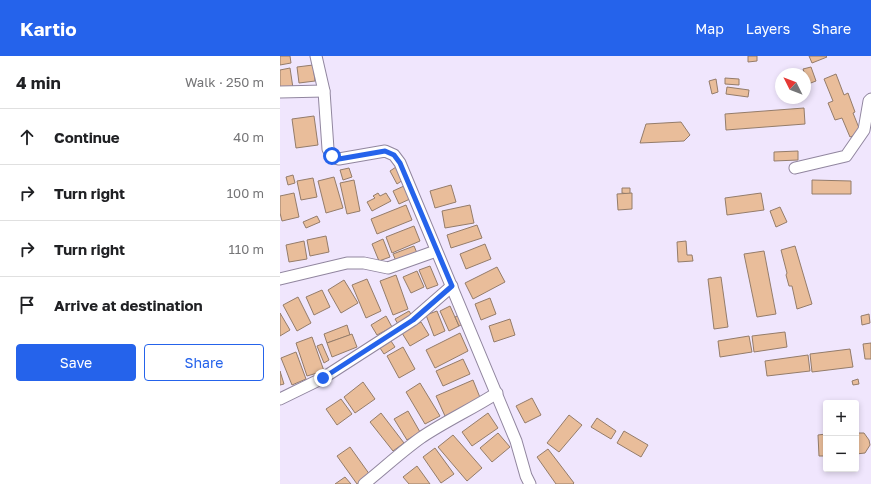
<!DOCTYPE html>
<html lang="en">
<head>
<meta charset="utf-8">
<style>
  body { margin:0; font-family:"Golos Text",sans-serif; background:#f2f2f2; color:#202124 }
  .controls { position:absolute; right:12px; bottom:12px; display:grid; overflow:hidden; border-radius:4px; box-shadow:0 2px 6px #0003 }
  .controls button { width:36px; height:36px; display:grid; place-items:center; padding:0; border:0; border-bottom:1px solid #e0e0e0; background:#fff; color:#202124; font:20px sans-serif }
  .compass { position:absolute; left:495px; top:12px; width:36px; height:36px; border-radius:50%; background:#fff; box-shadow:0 2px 6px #0003; rotate:312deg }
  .stop { position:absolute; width:12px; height:12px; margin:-9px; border:3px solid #2563eb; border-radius:50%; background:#fff }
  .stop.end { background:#2563eb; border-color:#fff; box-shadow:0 1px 4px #0008 }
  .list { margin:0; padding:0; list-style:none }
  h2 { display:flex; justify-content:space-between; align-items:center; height:52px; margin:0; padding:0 16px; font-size:17px }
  h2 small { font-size:13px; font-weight:400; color:#757577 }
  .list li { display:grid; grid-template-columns:26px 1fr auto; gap:12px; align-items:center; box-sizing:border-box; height:56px; padding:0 16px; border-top:1px solid #e0e0e0 }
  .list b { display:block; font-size:15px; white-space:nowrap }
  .list em { font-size:13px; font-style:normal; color:#757577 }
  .actions { display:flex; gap:8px; padding:12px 16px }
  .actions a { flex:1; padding:9px 0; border:1px solid #2563eb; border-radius:4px; text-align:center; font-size:14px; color:#2563eb }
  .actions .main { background:#2563eb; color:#fff }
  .icon { flex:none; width:22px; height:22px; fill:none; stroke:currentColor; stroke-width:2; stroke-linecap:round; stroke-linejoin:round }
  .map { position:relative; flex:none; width:591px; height:428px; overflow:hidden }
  header { display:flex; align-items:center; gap:24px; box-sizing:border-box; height:56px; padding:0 20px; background:#2563eb; color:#fff }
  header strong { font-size:19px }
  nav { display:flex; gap:22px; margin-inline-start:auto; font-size:14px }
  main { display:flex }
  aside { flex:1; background:#fff }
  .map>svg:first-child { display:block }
  .building { fill:#e9bd9a; stroke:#947c6a }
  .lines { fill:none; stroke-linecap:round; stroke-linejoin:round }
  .minor-casing { stroke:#91869f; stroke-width:13 }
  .minor { stroke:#fff; stroke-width:11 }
  .route { stroke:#2563eb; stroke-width:5 }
</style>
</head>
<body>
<header>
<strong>Kartio</strong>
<nav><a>Map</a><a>Layers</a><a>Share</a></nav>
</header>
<main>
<aside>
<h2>4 min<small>Walk · 250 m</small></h2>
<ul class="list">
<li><svg class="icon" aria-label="ahead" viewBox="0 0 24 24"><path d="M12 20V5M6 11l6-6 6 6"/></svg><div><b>Continue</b></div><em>40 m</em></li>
<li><svg class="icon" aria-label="right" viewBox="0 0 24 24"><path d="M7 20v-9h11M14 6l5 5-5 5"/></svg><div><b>Turn right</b></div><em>100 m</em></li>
<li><svg class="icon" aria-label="right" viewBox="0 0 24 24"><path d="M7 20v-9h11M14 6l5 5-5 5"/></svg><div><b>Turn right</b></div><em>110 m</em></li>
<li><svg class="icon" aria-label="arrive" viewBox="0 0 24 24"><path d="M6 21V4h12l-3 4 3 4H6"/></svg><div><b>Arrive at destination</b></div></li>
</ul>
<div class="actions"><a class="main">Save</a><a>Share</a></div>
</aside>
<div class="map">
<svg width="591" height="428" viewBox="0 0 591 428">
  <rect width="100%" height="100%" fill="#f0e6fd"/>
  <g class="building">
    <path d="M0 0H10L11 7 0 9Z"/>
    <path d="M468 0H477V5L468 6Z"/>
    <path d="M529 0H546L547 1 532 7Z"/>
    <path d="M33 9 35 25 19 27 17 11Z"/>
    <path d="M531 11 536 25 528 28 523 13Z"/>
    <path d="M10 12 13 32 0 34V14Z"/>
    <path d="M556 18 564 39 568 37 575 56 573 57 581 77 570 81 562 62 555 64 548 47 553 45 544 23Z"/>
    <path d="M445 22 459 23V29L445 28Z"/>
    <path d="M436 23 438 36 432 38 429 25Z"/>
    <path d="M447 31 469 34 468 41 446 38Z"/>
    <path d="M524 52 525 68 446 74 445 58Z"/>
    <path d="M34 60 38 89 16 92 12 63Z"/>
    <path d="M401 66 410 79 404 85 360 87 366 68Z"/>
    <path d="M518 95V104L494 105V96Z"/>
    <path d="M116 111 123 124 117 128 110 115Z"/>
    <path d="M69 112 72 121 63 124 60 114Z"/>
    <path d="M13 119 15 127 8 129 6 121Z"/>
    <path d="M54 121 63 152 46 157 38 125Z"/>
    <path d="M33 122 37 141 21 144 17 125Z"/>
    <path d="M74 124 80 155 67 158 60 127Z"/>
    <path d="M532 124 571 125V138H532Z"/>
    <path d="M171 129 176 146 155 152 150 135Z"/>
    <path d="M124 130 130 143 119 148 113 135Z"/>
    <path d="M342 132H350V138L342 137Z"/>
    <path d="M14 137 19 161 2 165 0 157V140Z"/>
    <path d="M98 137 100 140 106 137 111 145 92 155 87 146 95 142 93 140Z"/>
    <path d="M352 137V153L338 154 337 138Z"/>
    <path d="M481 137 484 154 447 159 445 142Z"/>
    <path d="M126 149 132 164 97 178 91 163Z"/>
    <path d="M190 149 194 167 165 172 162 155Z"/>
    <path d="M500 151 507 166 496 171 490 155Z"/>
    <path d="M37 160 40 166 26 172 23 166Z"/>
    <path d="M197 169 202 182 171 192 167 179Z"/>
    <path d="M134 170 140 185 112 197 106 181Z"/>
    <path d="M46 180 49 196 30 200 27 184Z"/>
    <path d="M103 183 110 201 99 205 92 188Z"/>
    <path d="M24 185 27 203 9 206 6 189Z"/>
    <path d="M406 185 407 199H412L413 205 398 206 397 186Z"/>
    <path d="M205 188 211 203 186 213 180 198Z"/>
    <path d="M134 190 137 197 116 205 113 198Z"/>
    <path d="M515 190 532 248 517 253 512 230H509L506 219 507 217 501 194Z"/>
    <path d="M484 195 496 258 477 261 464 198Z"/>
    <path d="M150 210 158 229 147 233 139 214Z"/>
    <path d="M217 211 225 226 193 243 185 227Z"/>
    <path d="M137 215 144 231 131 237 123 221Z"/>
    <path d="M116 219 128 253 113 259 100 225Z"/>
    <path d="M441 221 448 271 434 273 428 223Z"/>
    <path d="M87 223 101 255 86 262 72 229Z"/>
    <path d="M64 224 78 247 61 257 48 234Z"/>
    <path d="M42 234 50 251 34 259 26 241Z"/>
    <path d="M18 241 31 267 17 275 3 249Z"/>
    <path d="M210 242 216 258 201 264 195 248Z"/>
    <path d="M170 250 179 270 169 275 160 255Z"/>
    <path d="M129 255 132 260 118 268 115 263Z"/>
    <path d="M157 255 165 275 154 280 146 259Z"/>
    <path d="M0 257 10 274 0 280Z"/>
    <path d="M181 258 185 267 179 270 175 261Z"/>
    <path d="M589 258 590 267 582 269 581 260Z"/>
    <path d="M106 260 112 271 97 279 91 269Z"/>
    <path d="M230 263 235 279 214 286 209 270Z"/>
    <path d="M141 266 149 279 130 290 122 277Z"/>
    <path d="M67 269 70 279 47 287 44 278Z"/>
    <path d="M505 276 507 291 474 296 472 280Z"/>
    <path d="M180 277 188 295 155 312 146 294Z"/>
    <path d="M72 278 77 291 52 301 47 287Z"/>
    <path d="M469 280 472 296 440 301 438 285Z"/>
    <path d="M32 281 44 315 27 320 16 287Z"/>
    <path d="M111 285 115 291 104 298 100 292Z"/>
    <path d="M591 287V303H585L583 288Z"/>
    <path d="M42 288 49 304 44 307 37 290Z"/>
    <path d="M123 291 135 313 119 322 107 300Z"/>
    <path d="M570 293 573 311 532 316 530 298Z"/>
    <path d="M16 296 26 323 12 329 1 302Z"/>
    <path d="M528 299 530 315 487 320 485 305Z"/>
    <path d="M183 303 190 318 163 330 156 315Z"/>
    <path d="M0 315 4 328 0 329Z"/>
    <path d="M578 323 579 328 573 329 572 325Z"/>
    <path d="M193 324 201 344 165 360 156 340Z"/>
    <path d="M83 326 95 343 75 357 64 341Z"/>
    <path d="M140 327 160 360 145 368 126 336Z"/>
    <path d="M252 342 261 359 245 367 236 350Z"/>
    <path d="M61 343 72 358 57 369 46 353Z"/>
    <path d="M128 355 140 376 127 384 114 363Z"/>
    <path d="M101 357 124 387 113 395 90 366Z"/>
    <path d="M208 357 218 372 192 390 182 376Z"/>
    <path d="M289 359 302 369 279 396 267 387Z"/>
    <path d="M317 362 336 375 331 383 311 371Z"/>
    <path d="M344 375 368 389 361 401 337 387Z"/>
    <path d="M218 377 230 391 212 406 200 392Z"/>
    <path d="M576 377H584L589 384 590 389 585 397 576 398Z"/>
    <path d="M546 378V400H539L538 379Z"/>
    <path d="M173 379 202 412 187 425 158 391Z"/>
    <path d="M70 391 90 419 77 428 57 400Z"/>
    <path d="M155 392 174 418 161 427 143 401Z"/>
    <path d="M268 393 294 427 293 428H276L257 401Z"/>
    <path d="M137 410 150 428H129L123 421Z"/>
    <path d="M65 421 71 428H55Z"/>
  </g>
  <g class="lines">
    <defs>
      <g id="minor">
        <path d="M36 0 44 35 48 93C51 99 53 102 59 103L105 95 114 99 120 107 236 385 246 420 250 428"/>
        <path d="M0 36 44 35"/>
        <path d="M515 112 566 100 584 74 589 45 591 43"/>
        <path d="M0 223 67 207H84L108 212 156 195"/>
        <path d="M0 343 43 322 133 264 172 230"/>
        <path d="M84 428C103 413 122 395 142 381 166 365 192 353 217 337"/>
      </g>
    </defs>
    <use href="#minor" class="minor-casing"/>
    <use href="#minor" class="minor"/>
  </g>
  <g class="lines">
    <path class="route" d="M43 322 133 264 172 230 120 107 114 99 105 95 59 103 52 100"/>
  </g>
</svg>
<div class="controls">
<button>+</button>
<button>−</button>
</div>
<svg class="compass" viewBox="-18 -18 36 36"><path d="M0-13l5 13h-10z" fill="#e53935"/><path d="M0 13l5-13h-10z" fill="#757577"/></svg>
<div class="stop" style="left:52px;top:100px"></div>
<div class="stop end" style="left:43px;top:322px"></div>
</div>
</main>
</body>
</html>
